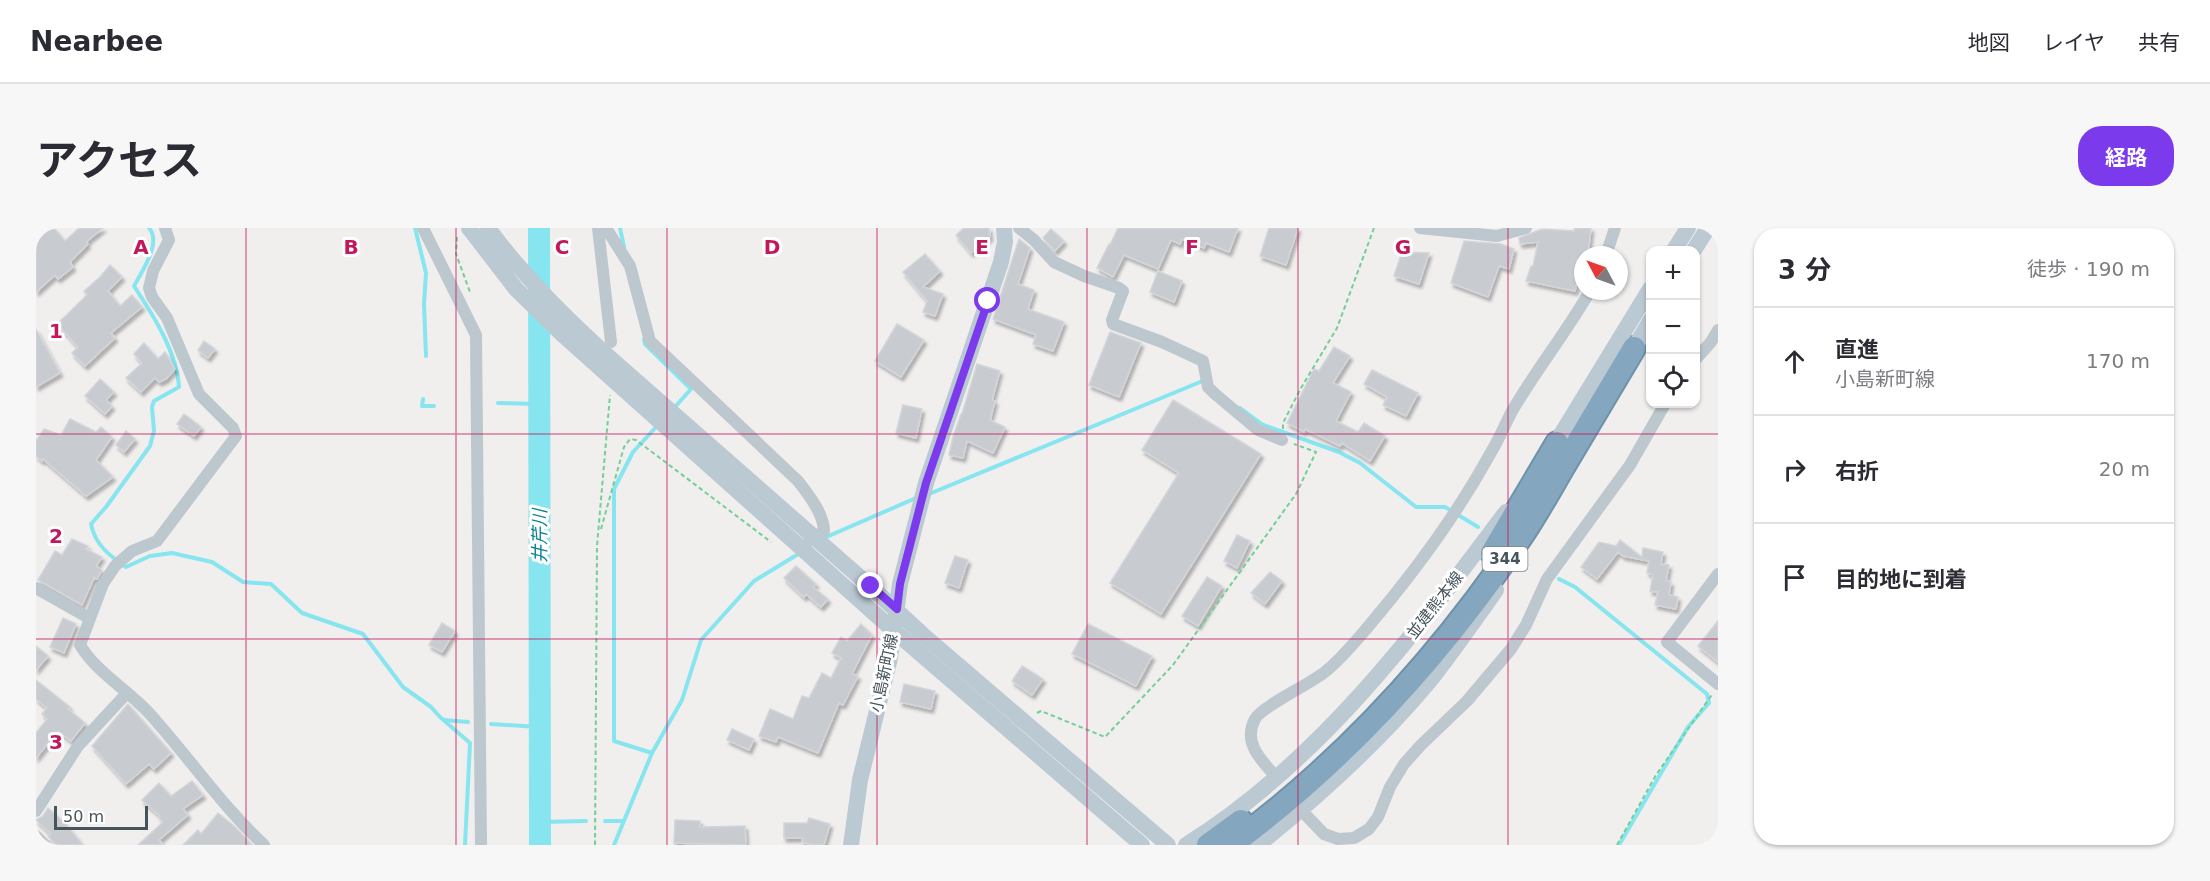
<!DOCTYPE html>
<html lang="ja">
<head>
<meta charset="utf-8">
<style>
  body { margin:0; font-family:"DejaVu Sans","Noto Sans JP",sans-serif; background:#f7f7f7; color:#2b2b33 }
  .controls { position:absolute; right:18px; top:18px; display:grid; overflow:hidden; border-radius:12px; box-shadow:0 2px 4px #0004 }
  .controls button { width:54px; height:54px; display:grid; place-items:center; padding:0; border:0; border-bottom:2px solid #e1e1e2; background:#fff; color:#2b2b33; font:30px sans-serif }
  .compass { position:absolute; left:1538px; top:18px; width:54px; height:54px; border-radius:50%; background:#fff; box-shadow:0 2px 4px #0004; rotate:311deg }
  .scale { position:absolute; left:18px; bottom:15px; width:94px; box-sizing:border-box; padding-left:6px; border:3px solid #46545c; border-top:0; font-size:16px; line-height:21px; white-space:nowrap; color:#46545c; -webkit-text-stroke:4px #fff; paint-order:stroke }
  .stop { position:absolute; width:18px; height:18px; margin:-14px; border:4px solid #7c3aed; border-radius:50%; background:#fff }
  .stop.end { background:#7c3aed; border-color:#fff; box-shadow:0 2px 6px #0008 }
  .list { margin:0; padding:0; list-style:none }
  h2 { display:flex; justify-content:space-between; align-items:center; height:78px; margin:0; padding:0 24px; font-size:26px }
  h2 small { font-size:20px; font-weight:400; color:#7c7c81 }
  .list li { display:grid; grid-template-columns:39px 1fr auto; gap:18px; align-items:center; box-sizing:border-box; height:108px; padding:0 24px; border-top:2px solid #e1e1e2 }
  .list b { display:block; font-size:22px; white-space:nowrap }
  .list p { margin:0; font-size:20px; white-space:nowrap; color:#7c7c81 }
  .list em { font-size:20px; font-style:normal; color:#7c7c81 }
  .icon { flex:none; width:33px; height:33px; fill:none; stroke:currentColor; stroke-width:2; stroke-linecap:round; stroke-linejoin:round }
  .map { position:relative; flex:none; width:1682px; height:617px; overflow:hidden; border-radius:24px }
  header { display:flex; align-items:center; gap:36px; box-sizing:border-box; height:84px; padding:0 30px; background:#fff; border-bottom:2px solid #e1e1e2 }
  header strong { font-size:28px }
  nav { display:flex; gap:33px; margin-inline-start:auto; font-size:21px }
  .intro { display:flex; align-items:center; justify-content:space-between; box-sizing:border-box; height:144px; padding:0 36px }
  h1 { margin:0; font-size:42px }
  .button { padding:15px 27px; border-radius:24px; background:#7c3aed; color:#fff; font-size:21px; font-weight:700 }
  main { display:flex; gap:36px; padding:0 36px }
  aside { flex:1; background:#fff; border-radius:24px; box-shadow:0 2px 4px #0004 }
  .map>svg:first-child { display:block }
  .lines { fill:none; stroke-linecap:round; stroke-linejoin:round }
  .stream { stroke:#86e5ef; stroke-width:4 }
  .river { stroke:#86e5ef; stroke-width:22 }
  .building { fill:#c8ccd1; stroke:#d2d5da; stroke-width:1.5; filter:url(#shadow) }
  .highway-casing { stroke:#6f92ab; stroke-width:26 }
  .path { stroke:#71cf97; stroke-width:2; stroke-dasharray:4.5 3; stroke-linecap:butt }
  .street { stroke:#bcc7ce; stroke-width:12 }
  .secondary { stroke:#bbc9d3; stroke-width:16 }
  .highway { stroke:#84a7bf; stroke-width:22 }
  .route { stroke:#7c3aed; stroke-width:8 }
  .grid { fill:none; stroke:#c2185b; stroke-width:1.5; stroke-opacity:0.55 }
  .labels { text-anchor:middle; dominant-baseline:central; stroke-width:6; stroke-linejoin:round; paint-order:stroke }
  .shield { fill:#fff; stroke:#7e878d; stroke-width:1.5 }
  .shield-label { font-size:15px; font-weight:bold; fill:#46545c }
  .street-label { font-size:16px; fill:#46545c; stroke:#fff }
  .water-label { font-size:18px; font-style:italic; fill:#09818e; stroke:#fff }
  .grid-label { font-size:20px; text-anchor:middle; font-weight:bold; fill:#c2185b; stroke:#fff; stroke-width:6; stroke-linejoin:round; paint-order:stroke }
</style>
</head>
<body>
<header>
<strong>Nearbee</strong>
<nav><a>地図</a><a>レイヤ</a><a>共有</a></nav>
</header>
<div class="intro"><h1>アクセス</h1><a class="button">経路</a></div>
<main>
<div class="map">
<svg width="1682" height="617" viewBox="0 0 1682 617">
  <defs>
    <filter id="shadow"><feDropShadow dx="2.5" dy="4" stdDeviation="1.5" flood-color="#0004"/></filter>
  </defs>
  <rect width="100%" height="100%" fill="#f1eeee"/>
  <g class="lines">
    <g class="stream">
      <path d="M113 0C126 15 106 43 98 58 117 87 141 124 143 159L118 173 116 179 118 203 114 218 70 279 55 296C59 317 74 328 90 339L114 328 136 325 176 334 207 354 235 356 266 385 327 406 367 459 395 479 404 489 434 515 429 617"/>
      <path d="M379 0 390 45 388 76 390 128"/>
      <path d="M584 0 588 19"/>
      <path d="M608 111 609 116 655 161 638 180"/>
      <path d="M387 171 386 178H398"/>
      <path d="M462 175 502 176"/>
      <path d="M1204 180 1227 197 1303 224 1324 235 1380 279H1409L1442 299"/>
      <path d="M893 266 1169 152"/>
      <path d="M788 310 880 270"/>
      <path d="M1523 351 1539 359 1671 466 1673 475 1652 499 1583 617"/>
      <path d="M408 492 432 494"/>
      <path d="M455 496 503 499"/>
      <path d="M616 525 578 513V261L597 224 622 197"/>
      <path d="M569 593H587"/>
      <path d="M504 594 550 593"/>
      <path d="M578 617 616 525 646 472 665 412 718 353 764 325"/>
    </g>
    <path class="river" d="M503 0 504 617"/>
  </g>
  <g class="building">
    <path d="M0 0H18L29 13 43 0H67L50 14 52 16 34 34 37 39 22 51 19 47 0 64Z"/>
    <path d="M928 0H953L954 9 935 25 920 7Z"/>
    <path d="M1082 0H1202L1193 24 1170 15 1168 20 1146 11 1144 16 1135 12 1122 41 1088 27 1077 49 1061 40 1073 16 1074 17Z"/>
    <path d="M1233 0H1262L1250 37 1224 28Z"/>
    <path d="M1539 0H1555L1553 18 1550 27H1547L1539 63 1490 53 1495 38H1497L1502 14 1484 16 1483 10 1506 1 1538 3Z"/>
    <path d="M1015 1 1028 13 1019 23 1007 10Z"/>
    <path d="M983 11 994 20 982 56 998 62 992 81 1028 94 1017 123 997 116 1000 107 957 91Z"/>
    <path d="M1428 13 1465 16 1478 21 1473 41 1463 38 1452 69 1415 55Z"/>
    <path d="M1366 24 1393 25 1383 56 1358 48Z"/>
    <path d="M889 26 904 43 887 59 907 66 899 88 887 84 891 73 867 44Z"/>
    <path d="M74 37 86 49 72 63 84 78 96 67 106 79 75 105 79 110 49 138 36 125 42 119 21 96 51 67 48 63 64 49Z"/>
    <path d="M1122 43 1146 53 1138 74 1114 64Z"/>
    <path d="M861 96 888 112 865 149 839 133Z"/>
    <path d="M0 101 24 145 0 159Z"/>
    <path d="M1074 104 1105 115 1083 169 1053 157Z"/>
    <path d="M168 113 179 121 172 130 162 122Z"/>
    <path d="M108 115 122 131 129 124 139 141 130 151 123 154 119 150 105 164 90 150 106 135 98 126Z"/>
    <path d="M1298 119 1314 128 1297 155 1315 164 1300 193 1322 204 1328 195 1349 208 1334 233 1306 215 1304 218 1269 201 1268 204 1251 195 1278 141 1283 143Z"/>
    <path d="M941 136 964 143 956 172 959 173 954 192 969 199 957 225 931 213 927 230 913 227 917 209 925 186H926Z"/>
    <path d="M1336 142 1382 165 1370 188 1347 177 1351 169 1328 156Z"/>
    <path d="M64 151 78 164 70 172 76 178 69 186 49 168Z"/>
    <path d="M1137 172 1225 226 1125 386 1074 355 1143 245 1106 222Z"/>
    <path d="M867 177 886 181 880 210 860 205Z"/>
    <path d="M148 186 165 199 158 208 141 196Z"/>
    <path d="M34 191 60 204 65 199 76 209 60 232 77 249 50 268 7 231 6 233 0 228V213L8 201 25 207Z"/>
    <path d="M90 203 99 211 88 224 80 217Z"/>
    <path d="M1201 307 1214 313 1201 340 1188 333Z"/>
    <path d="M36 311 52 318 50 321 66 329 60 338 66 342 61 351 58 350 46 377 2 352 19 323 26 327Z"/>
    <path d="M1584 312 1606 329 1607 320 1627 324 1625 336 1633 337 1630 353 1635 354 1633 367 1642 369 1640 381 1619 377 1622 364 1614 363 1617 346 1611 345 1613 333 1587 328 1582 324 1561 351 1545 339 1563 314 1580 318Z"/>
    <path d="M919 328 932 332 923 360 909 355Z"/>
    <path d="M760 338 780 356 777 359 792 371 785 379 770 366 768 369 748 350Z"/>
    <path d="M1234 344 1246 353 1229 376 1215 365Z"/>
    <path d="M1171 349 1186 358 1162 398 1146 388Z"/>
    <path d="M27 390 40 396 28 425 14 419Z"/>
    <path d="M1682 393V434L1662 418Z"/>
    <path d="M406 395 419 403 406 424 393 417Z"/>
    <path d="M825 396 836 407 816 446 822 448 807 477 803 475 782 525 742 509 740 514 723 508 734 481 757 491 766 468 773 470 786 445 795 450 805 430 796 425 805 409 811 413Z"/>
    <path d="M1052 396 1116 428 1100 458 1036 426Z"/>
    <path d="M0 418 12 428 0 442Z"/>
    <path d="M986 438 1007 451 996 467 976 453Z"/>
    <path d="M0 452 34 479 32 481 49 495 35 513 22 503 0 530V505L11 491 6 486 11 480 0 471Z"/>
    <path d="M868 456 899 463 895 481 864 474Z"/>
    <path d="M92 476 135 525 118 541 113 536 90 556 56 518Z"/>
    <path d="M696 501 718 511 713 522 691 512Z"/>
    <path d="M156 553 167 567 147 581 152 587 123 612 128 617H102L127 594 123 590 124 588 106 572 123 555 135 568Z"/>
    <path d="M12 580 29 595 47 617H20L12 608 15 606 0 592 7 588Z"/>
    <path d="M182 585 199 599 216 617H147L162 602 165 606Z"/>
    <path d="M773 590 794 596 788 617H776L766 614 767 610H748V595H771Z"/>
    <path d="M639 592 664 593V599L709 598 710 617 638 615Z"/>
  </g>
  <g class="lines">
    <defs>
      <g id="highway">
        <path d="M1456 325 1521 215"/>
        <path d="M1172 617 1205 593"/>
        <path d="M1195 617C1312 531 1408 424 1489 303 1502 283 1514 262 1526 241 1550 200 1574 160 1598 120"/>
      </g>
    </defs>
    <use href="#highway" class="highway-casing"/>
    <g class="path">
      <path d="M421 9 420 26 434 64"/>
      <path d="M1247 201V195L1265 160 1301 100 1338 0"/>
      <path d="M565 301 588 219 594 211 600 212 612 221 735 314"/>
      <path d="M1001 485 1005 483 1069 509 1137 437 1260 266 1280 224 1258 216"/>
      <path d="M559 617 561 318 574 167"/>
      <path d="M1581 617 1620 547 1677 465"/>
    </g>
    <g class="street">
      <path d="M129 0 133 12 117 43 113 60 116 69 131 90 163 166 197 200 200 208 121 313 96 323 79 338 67 356 44 417C61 445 91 461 113 485 152 528 185 577 228 617"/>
      <path d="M387 0 440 107 445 617"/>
      <path d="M562 0 575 114"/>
      <path d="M570 0 594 38 614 113 762 253C772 266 788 286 788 303L774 312"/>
      <path d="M983 0 998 12 1018 34 1048 48 1083 60 1087 63 1076 92 1077 96 1126 114 1167 133 1172 159 1179 166 1222 202 1246 212"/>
      <path d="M1384 0 1461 8 1490 0"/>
      <path d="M1570 27 1579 0"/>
      <path d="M1660 131 1675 114 1682 102"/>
      <path d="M1682 346 1631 414 1682 456"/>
      <path d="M0 360 53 390"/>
      <path d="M1241 550C1226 533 1206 515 1219 491 1226 478 1275 456 1290 443 1305 431 1319 414 1331 400 1377 346 1420 288 1454 226 1462 213 1468 199 1475 185 1499 143 1530 105 1554 63"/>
      <path d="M1265 582 1288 606 1302 611 1318 610 1333 601 1342 589 1354 559 1368 536 1385 517 1431 473 1475 421 1490 397 1511 351 1594 237 1629 176"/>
      <path d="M0 583 42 518 91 465"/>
      <path d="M0 608 9 617"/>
    </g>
    <g class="secondary">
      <path d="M433 0 480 61 526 106 857 402 1106 617"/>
      <path d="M452 0C488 49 530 90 575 131L835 359 887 407 1132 617"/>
      <path d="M1638 22 1652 0"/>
      <path d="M1658 22 1672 0"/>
      <path d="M1593 129 1614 93"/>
      <path d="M1515 223 1614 61"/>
      <path d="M815 617 824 552 854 430 864 356 890 255 965 34 969 14 968 0"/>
      <path d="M1150 617C1282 535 1378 407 1470 284"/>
      <path d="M1222 617C1283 568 1342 515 1392 455 1416 425 1438 393 1460 362"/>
    </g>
    <use href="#highway" class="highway"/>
  </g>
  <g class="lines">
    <path class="route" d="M835 358 861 381 864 356 890 255 952 73"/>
  </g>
  <path class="grid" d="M210 0V617M420 0V617M631 0V617M841 0V617M1051 0V617M1262 0V617M1472 0V617M0 206H1682M0 411H1682"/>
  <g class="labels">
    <rect class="shield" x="1446.5" y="319" width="45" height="24" rx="4.5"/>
    <g class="shield-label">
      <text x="1469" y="331">344</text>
    </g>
    <g class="street-label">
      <text transform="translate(1399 377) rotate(-52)">並建熊本線</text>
      <text transform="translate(848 445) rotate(-78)">小島新町線</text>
    </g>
    <g class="water-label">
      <text transform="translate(503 308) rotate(-90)">井芹川</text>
    </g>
  </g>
  <g class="grid-label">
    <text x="105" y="26">A</text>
    <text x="315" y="26">B</text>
    <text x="526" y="26">C</text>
    <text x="736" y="26">D</text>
    <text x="946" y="26">E</text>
    <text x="1156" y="26">F</text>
    <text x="1367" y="26">G</text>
    <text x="20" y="110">1</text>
    <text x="20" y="315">2</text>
    <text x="20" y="521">3</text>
  </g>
</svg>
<div class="controls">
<button>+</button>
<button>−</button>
<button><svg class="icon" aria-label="locate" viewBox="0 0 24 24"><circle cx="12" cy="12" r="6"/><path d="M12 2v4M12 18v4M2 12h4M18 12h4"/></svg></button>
</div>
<svg class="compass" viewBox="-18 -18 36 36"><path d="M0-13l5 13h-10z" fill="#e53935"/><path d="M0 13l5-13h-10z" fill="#7c7c81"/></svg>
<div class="scale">50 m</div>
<div class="stop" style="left:952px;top:73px"></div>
<div class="stop end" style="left:835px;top:358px"></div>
</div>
<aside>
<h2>3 分<small>徒歩 · 190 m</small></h2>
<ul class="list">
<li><svg class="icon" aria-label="ahead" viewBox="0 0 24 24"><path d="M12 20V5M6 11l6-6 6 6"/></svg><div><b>直進</b><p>小島新町線</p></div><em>170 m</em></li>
<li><svg class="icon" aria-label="right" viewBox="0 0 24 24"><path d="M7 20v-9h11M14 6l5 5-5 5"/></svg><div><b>右折</b></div><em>20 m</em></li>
<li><svg class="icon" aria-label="arrive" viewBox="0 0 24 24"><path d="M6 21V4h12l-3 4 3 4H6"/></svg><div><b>目的地に到着</b></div></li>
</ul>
</aside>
</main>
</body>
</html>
